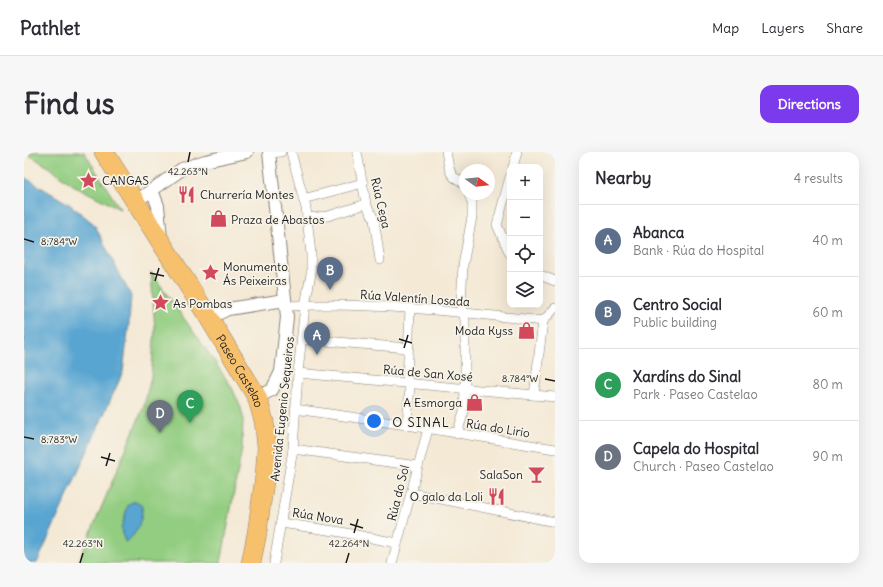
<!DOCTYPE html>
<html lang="en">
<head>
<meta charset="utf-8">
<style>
  body { margin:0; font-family:Delius,sans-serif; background:#f7f7f7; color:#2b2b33 }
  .controls { position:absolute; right:12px; top:12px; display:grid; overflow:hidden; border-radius:8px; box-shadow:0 4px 16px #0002 }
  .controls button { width:36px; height:36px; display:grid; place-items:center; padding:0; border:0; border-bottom:1px solid #e1e1e2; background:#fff; color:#2b2b33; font:20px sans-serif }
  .compass { position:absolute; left:435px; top:12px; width:36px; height:36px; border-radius:50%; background:#fff; box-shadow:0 4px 16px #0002; rotate:105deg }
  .you { position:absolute; left:350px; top:269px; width:14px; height:14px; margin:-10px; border:3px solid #fff; border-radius:50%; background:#1a73e8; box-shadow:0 0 0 6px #1a73e833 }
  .badge { display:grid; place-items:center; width:26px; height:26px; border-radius:50%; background:#7c3aed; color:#fff; font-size:13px; font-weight:700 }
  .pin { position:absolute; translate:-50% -33px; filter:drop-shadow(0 1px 2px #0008) }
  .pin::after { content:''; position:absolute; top:21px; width:14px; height:12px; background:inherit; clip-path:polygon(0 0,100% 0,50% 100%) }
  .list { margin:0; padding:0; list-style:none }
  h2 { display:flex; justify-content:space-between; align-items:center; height:52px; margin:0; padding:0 16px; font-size:17px }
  h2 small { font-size:13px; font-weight:400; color:#7c7c81 }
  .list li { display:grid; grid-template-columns:26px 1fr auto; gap:12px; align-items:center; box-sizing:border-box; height:72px; padding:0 16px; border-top:1px solid #e1e1e2 }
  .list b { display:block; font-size:15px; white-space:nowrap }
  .list p { margin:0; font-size:13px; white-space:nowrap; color:#7c7c81 }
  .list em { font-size:13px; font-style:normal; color:#7c7c81 }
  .icon { flex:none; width:22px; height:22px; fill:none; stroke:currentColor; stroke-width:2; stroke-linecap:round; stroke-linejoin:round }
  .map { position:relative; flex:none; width:531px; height:411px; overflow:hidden; border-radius:12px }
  header { display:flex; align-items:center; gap:24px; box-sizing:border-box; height:56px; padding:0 20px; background:#fff; border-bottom:1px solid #e1e1e2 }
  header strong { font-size:19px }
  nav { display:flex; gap:22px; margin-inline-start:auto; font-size:14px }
  .intro { display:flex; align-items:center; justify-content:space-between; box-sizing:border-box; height:96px; padding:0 24px }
  h1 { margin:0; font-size:28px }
  .button { padding:10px 18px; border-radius:12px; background:#7c3aed; color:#fff; font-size:14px; font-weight:700 }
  main { display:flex; gap:24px; padding:0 24px }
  aside { flex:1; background:#fff; border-radius:12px; box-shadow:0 4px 16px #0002 }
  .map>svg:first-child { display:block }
  .green { fill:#93cd81; stroke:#58744e }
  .water { fill:#58a5d1; stroke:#3a6076 }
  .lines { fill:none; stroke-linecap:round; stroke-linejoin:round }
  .pedestrian-casing { stroke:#888278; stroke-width:10 }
  .minor-casing { stroke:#888278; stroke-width:14 }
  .primary-casing { stroke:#888278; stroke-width:20 }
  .pedestrian { stroke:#fff; stroke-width:9 }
  .minor { stroke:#fff; stroke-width:12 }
  .primary { stroke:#f7c06c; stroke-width:19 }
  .ticks { fill:none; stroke:#1c1c1c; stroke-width:1.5 }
  .labels { text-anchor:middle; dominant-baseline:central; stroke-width:3.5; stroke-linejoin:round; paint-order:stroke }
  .poi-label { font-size:12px; fill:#1c1c1c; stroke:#f7f3e8; text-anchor:start }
  .street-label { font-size:12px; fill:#1c1c1c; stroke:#f7f3e8 }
  .neighbourhood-label { font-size:13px; letter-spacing:1px; fill:#1c1c1c; stroke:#f7f3e8 }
  .ticks-label { font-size:10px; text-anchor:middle; fill:#1c1c1c; stroke:#f7f3e8; stroke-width:3.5; stroke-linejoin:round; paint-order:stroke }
</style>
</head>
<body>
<header>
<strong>Pathlet</strong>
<nav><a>Map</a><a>Layers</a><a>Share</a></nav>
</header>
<div class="intro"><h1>Find us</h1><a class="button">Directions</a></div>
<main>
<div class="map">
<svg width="531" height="411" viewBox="0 0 531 411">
  <rect width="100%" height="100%" fill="#f7f3e8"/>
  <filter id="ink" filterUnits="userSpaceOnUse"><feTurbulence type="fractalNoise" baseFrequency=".025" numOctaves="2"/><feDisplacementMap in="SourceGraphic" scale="8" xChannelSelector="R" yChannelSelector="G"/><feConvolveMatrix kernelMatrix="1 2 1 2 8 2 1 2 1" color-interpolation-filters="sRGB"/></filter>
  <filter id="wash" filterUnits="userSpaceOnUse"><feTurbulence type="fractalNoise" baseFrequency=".012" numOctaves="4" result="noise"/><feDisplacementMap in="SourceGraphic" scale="16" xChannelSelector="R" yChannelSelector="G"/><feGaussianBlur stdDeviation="0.9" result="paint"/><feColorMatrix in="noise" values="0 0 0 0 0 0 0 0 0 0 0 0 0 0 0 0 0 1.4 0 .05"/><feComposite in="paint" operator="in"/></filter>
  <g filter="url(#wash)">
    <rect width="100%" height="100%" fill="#f4e9d5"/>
    <g class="green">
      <path d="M0 0H60L96 57 49 33 20 12Z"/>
      <path d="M127 120 188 206 208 236 217 256 219 265 218 296 197 411H54L120 254 127 225 131 177Z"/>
    </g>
    <g class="water">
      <path d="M0 25 45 52 70 72 107 144 105 171 99 220 13 411H0Z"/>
      <path d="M108 350H112L118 354C119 367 113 384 101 390L97 377 104 353Z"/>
    </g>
  </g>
  <g filter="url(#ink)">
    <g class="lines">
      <defs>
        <g id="pedestrian">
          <path d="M333 0 342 52 350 67 356 108"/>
          <path d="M422 0C424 8 424 20 430 25 434 28 438 29 441 33"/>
          <path d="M245 1 257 0"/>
          <path d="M489 15 493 0"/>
          <path d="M486 25 473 73 486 102"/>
          <path d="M279 47 339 31"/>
          <path d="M283 66 304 64 342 52"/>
          <path d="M516 123 531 129"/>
          <path d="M262 154C347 150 434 160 519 169"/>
          <path d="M519 169 531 156"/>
          <path d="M277 187 384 196"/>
          <path d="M274 221 531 245"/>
          <path d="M383 231 386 157"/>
          <path d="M510 243 519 169"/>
          <path d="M271 257 383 273 531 297"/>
          <path d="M383 273 386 232"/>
          <path d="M433 282 440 259 441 237V168L437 153 439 113 448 65V51L445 42"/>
          <path d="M269 297 394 314"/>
          <path d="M387 341 531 370"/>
          <path d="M257 371 317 380 373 391"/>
          <path d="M250 411 269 297 274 221 281 153 287 122V102L282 56 267 0"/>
          <path d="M368 411 387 341 404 277"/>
        </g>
        <g id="minor">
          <path d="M128 38 134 54 137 87"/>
          <path d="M111 50 158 17 181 9 223 0"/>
          <path d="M185 166 204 157 261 148"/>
          <path d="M233 245 248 238 257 220 263 165 245 0"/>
        </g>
        <g id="primary">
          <path id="s1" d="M80 0 185 166 233 245 240 269 243 295 241 323 233 381 227 411"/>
        </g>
      </defs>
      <use href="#pedestrian" class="pedestrian-casing"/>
      <use href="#minor" class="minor-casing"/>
      <use href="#primary" class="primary-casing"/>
      <use href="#pedestrian" class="pedestrian"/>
      <use href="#minor" class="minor"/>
      <use href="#primary" class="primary"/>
    </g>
  </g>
  <path class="ticks" d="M164 10 166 0M0 87 10 90M126 121 140 124M131 129 135 116M375 187 388 191M380 196 384 183M521 227 531 229M0 285 10 287M77 305 91 309M82 314 86 301M326 372 339 376M330 381 334 367M56 411 59 401M322 411 325 401"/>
  <defs>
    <symbol id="sight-bare" viewBox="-9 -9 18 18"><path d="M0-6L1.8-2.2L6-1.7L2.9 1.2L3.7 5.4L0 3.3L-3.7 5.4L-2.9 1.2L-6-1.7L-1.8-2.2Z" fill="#d1495b" stroke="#f7f3e8" stroke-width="2.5" paint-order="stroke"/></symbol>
    <symbol id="restaurant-bare" viewBox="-9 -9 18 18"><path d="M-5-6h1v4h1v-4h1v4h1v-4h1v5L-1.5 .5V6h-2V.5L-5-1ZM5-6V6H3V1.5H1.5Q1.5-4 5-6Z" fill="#d1495b" stroke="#f7f3e8" stroke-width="2.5" paint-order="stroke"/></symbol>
    <symbol id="shop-bare" viewBox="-9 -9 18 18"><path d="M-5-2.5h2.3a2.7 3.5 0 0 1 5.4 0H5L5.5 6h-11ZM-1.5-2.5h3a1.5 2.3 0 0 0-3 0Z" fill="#d1495b" stroke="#f7f3e8" stroke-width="2.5" paint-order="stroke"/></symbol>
    <symbol id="bar-bare" viewBox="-9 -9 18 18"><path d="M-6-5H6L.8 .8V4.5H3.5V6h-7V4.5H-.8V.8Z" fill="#d1495b" stroke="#f7f3e8" stroke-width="2.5" paint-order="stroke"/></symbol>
  </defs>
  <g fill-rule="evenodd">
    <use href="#sight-bare" x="52" y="16" width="25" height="25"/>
    <use href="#restaurant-bare" x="150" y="30" width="25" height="25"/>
    <use href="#shop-bare" x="182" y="54" width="25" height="25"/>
    <use href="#sight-bare" x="174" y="108" width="25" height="25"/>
    <use href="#sight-bare" x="124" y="138" width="25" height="25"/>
    <use href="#shop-bare" x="490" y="166" width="25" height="25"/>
    <use href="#shop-bare" x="438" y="238" width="25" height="25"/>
    <use href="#bar-bare" x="500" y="310" width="25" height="25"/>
    <use href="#restaurant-bare" x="460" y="332" width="25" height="25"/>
  </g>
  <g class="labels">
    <g class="poi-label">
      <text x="78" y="28">CANGAS</text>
      <text x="176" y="42">Churrería Montes</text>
      <text x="207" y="67">Praza de Abastos</text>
      <text x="199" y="114">Monumento<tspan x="199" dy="14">Ás Peixeiras</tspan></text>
      <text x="149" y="151">As Pombas</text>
      <text x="489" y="178" text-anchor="end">Moda Kyss</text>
      <text x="438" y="250" text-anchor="end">A Esmorga</text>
      <text x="499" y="322" text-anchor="end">SalaSon</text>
      <text x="459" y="344" text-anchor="end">O galo da Loli</text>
    </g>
    <g class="street-label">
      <text transform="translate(357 51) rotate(77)">Rúa Cega</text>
      <text transform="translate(391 146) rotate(4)">Rúa Valentín Losada</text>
      <text stroke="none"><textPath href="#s1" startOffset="258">Paseo Castelao</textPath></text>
      <text transform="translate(404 221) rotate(5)">Rúa de San Xosé</text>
      <text transform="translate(258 257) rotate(-84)">Avenida Eugenio Sequeiros</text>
      <text transform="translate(474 276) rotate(9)">Rúa do Lirio</text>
      <text transform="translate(374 341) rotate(-76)">Rúa do Sol</text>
      <text transform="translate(294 364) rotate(9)">Rúa Nova</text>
    </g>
    <g class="neighbourhood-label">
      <text x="397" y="270">O SINAL</text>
    </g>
  </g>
  <g class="ticks-label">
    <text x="164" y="23">42.263°N</text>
    <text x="35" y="93">8.784°W</text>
    <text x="496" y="230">8.784°W</text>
    <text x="35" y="291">8.783°W</text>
    <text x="59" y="395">42.263°N</text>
    <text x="325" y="395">42.264°N</text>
  </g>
</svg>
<div class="controls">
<button>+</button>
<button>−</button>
<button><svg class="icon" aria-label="locate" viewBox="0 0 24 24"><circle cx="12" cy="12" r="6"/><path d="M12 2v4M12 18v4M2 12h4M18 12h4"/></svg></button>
<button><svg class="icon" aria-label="layers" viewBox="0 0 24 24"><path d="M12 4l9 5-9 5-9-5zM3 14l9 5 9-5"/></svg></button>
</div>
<svg class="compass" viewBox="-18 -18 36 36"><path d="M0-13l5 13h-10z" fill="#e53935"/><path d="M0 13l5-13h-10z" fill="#7c7c81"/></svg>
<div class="you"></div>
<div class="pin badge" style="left:293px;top:203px;background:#5c6f8a">A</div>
<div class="pin badge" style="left:306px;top:138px;background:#5c6f8a">B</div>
<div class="pin badge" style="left:166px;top:271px;background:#2e9e5b">C</div>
<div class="pin badge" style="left:136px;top:281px;background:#6b7280">D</div>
</div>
<aside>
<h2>Nearby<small>4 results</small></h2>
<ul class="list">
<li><span class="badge" style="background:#5c6f8a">A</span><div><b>Abanca</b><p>Bank · Rúa do Hospital</p></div><em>40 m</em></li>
<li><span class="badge" style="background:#5c6f8a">B</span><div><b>Centro Social</b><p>Public building</p></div><em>60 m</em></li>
<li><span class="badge" style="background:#2e9e5b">C</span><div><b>Xardíns do Sinal</b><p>Park · Paseo Castelao</p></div><em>80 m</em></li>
<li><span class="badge" style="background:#6b7280">D</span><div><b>Capela do Hospital</b><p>Church · Paseo Castelao</p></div><em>90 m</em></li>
</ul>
</aside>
</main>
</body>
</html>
